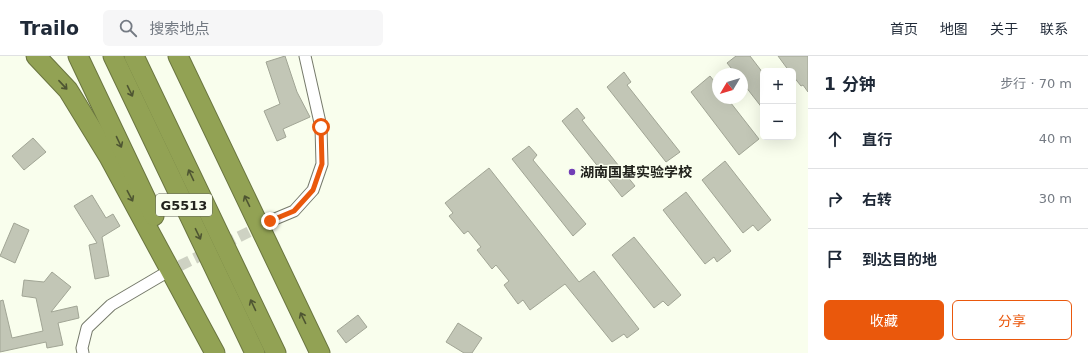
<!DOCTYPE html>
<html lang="zh">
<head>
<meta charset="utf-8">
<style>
  body { margin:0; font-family:"DejaVu Sans","Noto Sans SC",sans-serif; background:#f6f6f7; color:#1f2937 }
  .controls { position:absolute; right:12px; top:12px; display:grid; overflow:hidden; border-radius:6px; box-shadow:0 4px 16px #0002 }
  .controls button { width:36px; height:36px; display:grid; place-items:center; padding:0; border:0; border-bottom:1px solid #e0e1e3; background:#fff; color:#1f2937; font:20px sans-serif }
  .compass { position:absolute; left:712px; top:12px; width:36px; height:36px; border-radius:50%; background:#fff; box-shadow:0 4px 16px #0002; rotate:232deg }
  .stop { position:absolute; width:12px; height:12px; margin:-9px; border:3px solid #ea580c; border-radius:50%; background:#fff }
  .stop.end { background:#ea580c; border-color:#fff; box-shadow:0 1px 4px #0008 }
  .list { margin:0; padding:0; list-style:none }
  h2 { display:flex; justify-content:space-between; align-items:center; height:52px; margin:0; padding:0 16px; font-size:17px }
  h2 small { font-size:13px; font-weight:400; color:#747a83 }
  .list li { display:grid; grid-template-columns:26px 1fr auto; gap:12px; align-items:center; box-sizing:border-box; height:60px; padding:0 16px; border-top:1px solid #e0e1e3 }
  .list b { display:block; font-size:15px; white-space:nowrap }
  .list em { font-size:13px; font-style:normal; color:#747a83 }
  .actions { display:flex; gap:8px; padding:12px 16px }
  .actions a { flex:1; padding:9px 0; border:1px solid #ea580c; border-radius:6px; text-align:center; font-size:14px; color:#ea580c }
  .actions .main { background:#ea580c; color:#fff }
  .icon { flex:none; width:22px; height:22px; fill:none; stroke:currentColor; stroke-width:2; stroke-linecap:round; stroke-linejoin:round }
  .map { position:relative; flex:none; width:808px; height:297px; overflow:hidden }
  header { display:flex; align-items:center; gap:24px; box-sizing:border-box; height:56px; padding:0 20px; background:#fff; border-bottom:1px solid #e0e1e3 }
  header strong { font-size:19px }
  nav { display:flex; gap:22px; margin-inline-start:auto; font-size:14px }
  .search { width:280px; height:36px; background:#f6f6f7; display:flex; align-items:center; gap:10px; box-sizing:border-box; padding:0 14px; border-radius:6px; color:#747a83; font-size:15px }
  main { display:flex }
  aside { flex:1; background:#fff }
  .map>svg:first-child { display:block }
  .building { fill:#c2c6b6; stroke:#a1a595 }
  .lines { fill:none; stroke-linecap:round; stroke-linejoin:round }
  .minor-tunnel { stroke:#ced2c3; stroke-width:11; stroke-dasharray:11 5.5; stroke-linecap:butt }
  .minor-casing { stroke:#767a6b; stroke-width:13 }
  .motorway-casing { stroke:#6a7540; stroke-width:21 }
  .minor { stroke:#fff; stroke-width:11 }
  .motorway { stroke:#92a254; stroke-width:19 }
  .oneway { stroke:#4e5532 }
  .route { stroke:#ea580c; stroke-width:5 }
  .poi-dot { fill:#713eb6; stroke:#f9feed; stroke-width:1.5 }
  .labels { text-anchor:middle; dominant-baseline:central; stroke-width:3; stroke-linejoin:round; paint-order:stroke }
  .shield { fill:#f9feed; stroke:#62645b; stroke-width:1 }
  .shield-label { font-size:13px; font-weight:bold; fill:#21221c }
  .poi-label { font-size:14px; font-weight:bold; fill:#21221c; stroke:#f9feed; text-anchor:start }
</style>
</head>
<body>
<header>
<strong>Trailo</strong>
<div class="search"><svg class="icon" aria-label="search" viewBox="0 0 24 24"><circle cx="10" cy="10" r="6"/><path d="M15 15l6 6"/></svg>搜索地点</div>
<nav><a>首页</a><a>地图</a><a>关于</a><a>联系</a></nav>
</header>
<main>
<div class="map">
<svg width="808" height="297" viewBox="0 0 808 297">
  <rect width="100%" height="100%" fill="#f9feed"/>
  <g class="building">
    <path d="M285 0 297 36 310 61 283 73 286 81 277 85 264 55 280 48 266 6Z"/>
    <path d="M736 0H750L763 17V53L742 26V18H736L727 7Z"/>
    <path d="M778 0H808V36L803 29 801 30 793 20V15H789Z"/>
    <path d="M624 16 631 26 627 29 680 96 666 106 607 31Z"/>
    <path d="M710 20 718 30V42H727L759 83 739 99 691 36Z"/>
    <path d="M577 52 585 62 582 64 635 130 622 141 562 65Z"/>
    <path d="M33 82 46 96 24 114 12 100Z"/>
    <path d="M529 90 537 99 533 104 586 168 573 180 512 103Z"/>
    <path d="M725 105 771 164 758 175 753 169 743 177 702 124Z"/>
    <path d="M489 112 579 226 594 215 639 273 627 282 624 278 612 286 565 228 530 254 523 244 518 248 504 229 509 225 496 209 492 213 477 194 481 191 468 175 464 178 449 160 453 157 445 147Z"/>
    <path d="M686 136 731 195 717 206 714 201 705 208 663 154Z"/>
    <path d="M92 139 106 162 113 158 120 170 102 181 109 220 95 223 89 189 97 187 74 150Z"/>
    <path d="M14 167 29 174 15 207 0 200Z"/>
    <path d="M634 181 681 239 668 250 663 245 654 252 612 199Z"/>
    <path d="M52 216 71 231 51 256 77 250 79 262 58 267 63 289 47 292 46 286 0 296V245L3 244 12 282 43 275 36 242 22 240 24 224 44 226Z"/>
    <path d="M358 259 367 271 346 287 337 275Z"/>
    <path d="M458 267 482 282 472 297H464L446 286Z"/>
  </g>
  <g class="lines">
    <path class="minor-tunnel" d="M165 217 265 168"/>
    <defs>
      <g id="minor">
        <path d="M270 165 294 155 313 134 322 108 321 71 305 0"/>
        <path d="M83 297 82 292 87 272 111 249 162 219"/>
      </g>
      <g id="motorway">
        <path d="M36 0 68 34 109 101 215 297"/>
        <path d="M78 0 154 160"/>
        <path d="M113 0 255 297"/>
        <path d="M134 0 276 297"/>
        <path d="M178 0 320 297"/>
      </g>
    </defs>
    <use href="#minor" class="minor-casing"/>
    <use href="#motorway" class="motorway-casing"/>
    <use href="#minor" class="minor"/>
    <use href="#motorway" class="motorway"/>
  </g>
  <defs><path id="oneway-shaft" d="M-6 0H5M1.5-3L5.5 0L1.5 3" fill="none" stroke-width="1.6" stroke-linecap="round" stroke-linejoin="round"/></defs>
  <g class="oneway">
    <use href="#oneway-shaft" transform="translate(63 29) rotate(47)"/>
    <use href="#oneway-shaft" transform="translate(130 35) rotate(64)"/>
    <use href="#oneway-shaft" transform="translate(119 86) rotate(65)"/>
    <use href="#oneway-shaft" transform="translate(191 119) rotate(-115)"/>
    <use href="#oneway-shaft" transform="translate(130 140) rotate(62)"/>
    <use href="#oneway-shaft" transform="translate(247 145) rotate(-116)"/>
    <use href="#oneway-shaft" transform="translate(198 178) rotate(64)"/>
    <use href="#oneway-shaft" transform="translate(253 249) rotate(-115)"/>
    <use href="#oneway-shaft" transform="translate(303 262) rotate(-116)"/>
  </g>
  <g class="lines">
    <path class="route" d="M270 165 294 155 313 134 322 108 321 71"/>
  </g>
  <circle class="poi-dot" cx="572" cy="116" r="4"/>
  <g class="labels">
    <rect class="shield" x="156" y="138" width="56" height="22" rx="3"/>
    <g class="shield-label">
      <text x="184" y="149">G5513</text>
    </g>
    <g class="poi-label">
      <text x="580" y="116">湖南国基实验学校</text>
    </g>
  </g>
</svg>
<div class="controls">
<button>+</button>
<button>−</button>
</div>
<svg class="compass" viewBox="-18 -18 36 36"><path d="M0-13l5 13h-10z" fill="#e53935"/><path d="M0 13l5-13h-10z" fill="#747a83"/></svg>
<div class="stop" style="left:321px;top:71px"></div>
<div class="stop end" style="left:270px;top:165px"></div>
</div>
<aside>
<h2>1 分钟<small>步行 · 70 m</small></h2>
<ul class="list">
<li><svg class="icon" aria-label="ahead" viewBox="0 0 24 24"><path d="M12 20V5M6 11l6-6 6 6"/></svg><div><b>直行</b></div><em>40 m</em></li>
<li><svg class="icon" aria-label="right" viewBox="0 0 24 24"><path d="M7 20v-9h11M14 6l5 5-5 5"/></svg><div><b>右转</b></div><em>30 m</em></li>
<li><svg class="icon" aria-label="arrive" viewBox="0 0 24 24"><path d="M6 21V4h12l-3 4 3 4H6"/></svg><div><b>到达目的地</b></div></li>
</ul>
<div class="actions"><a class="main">收藏</a><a>分享</a></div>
</aside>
</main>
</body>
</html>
